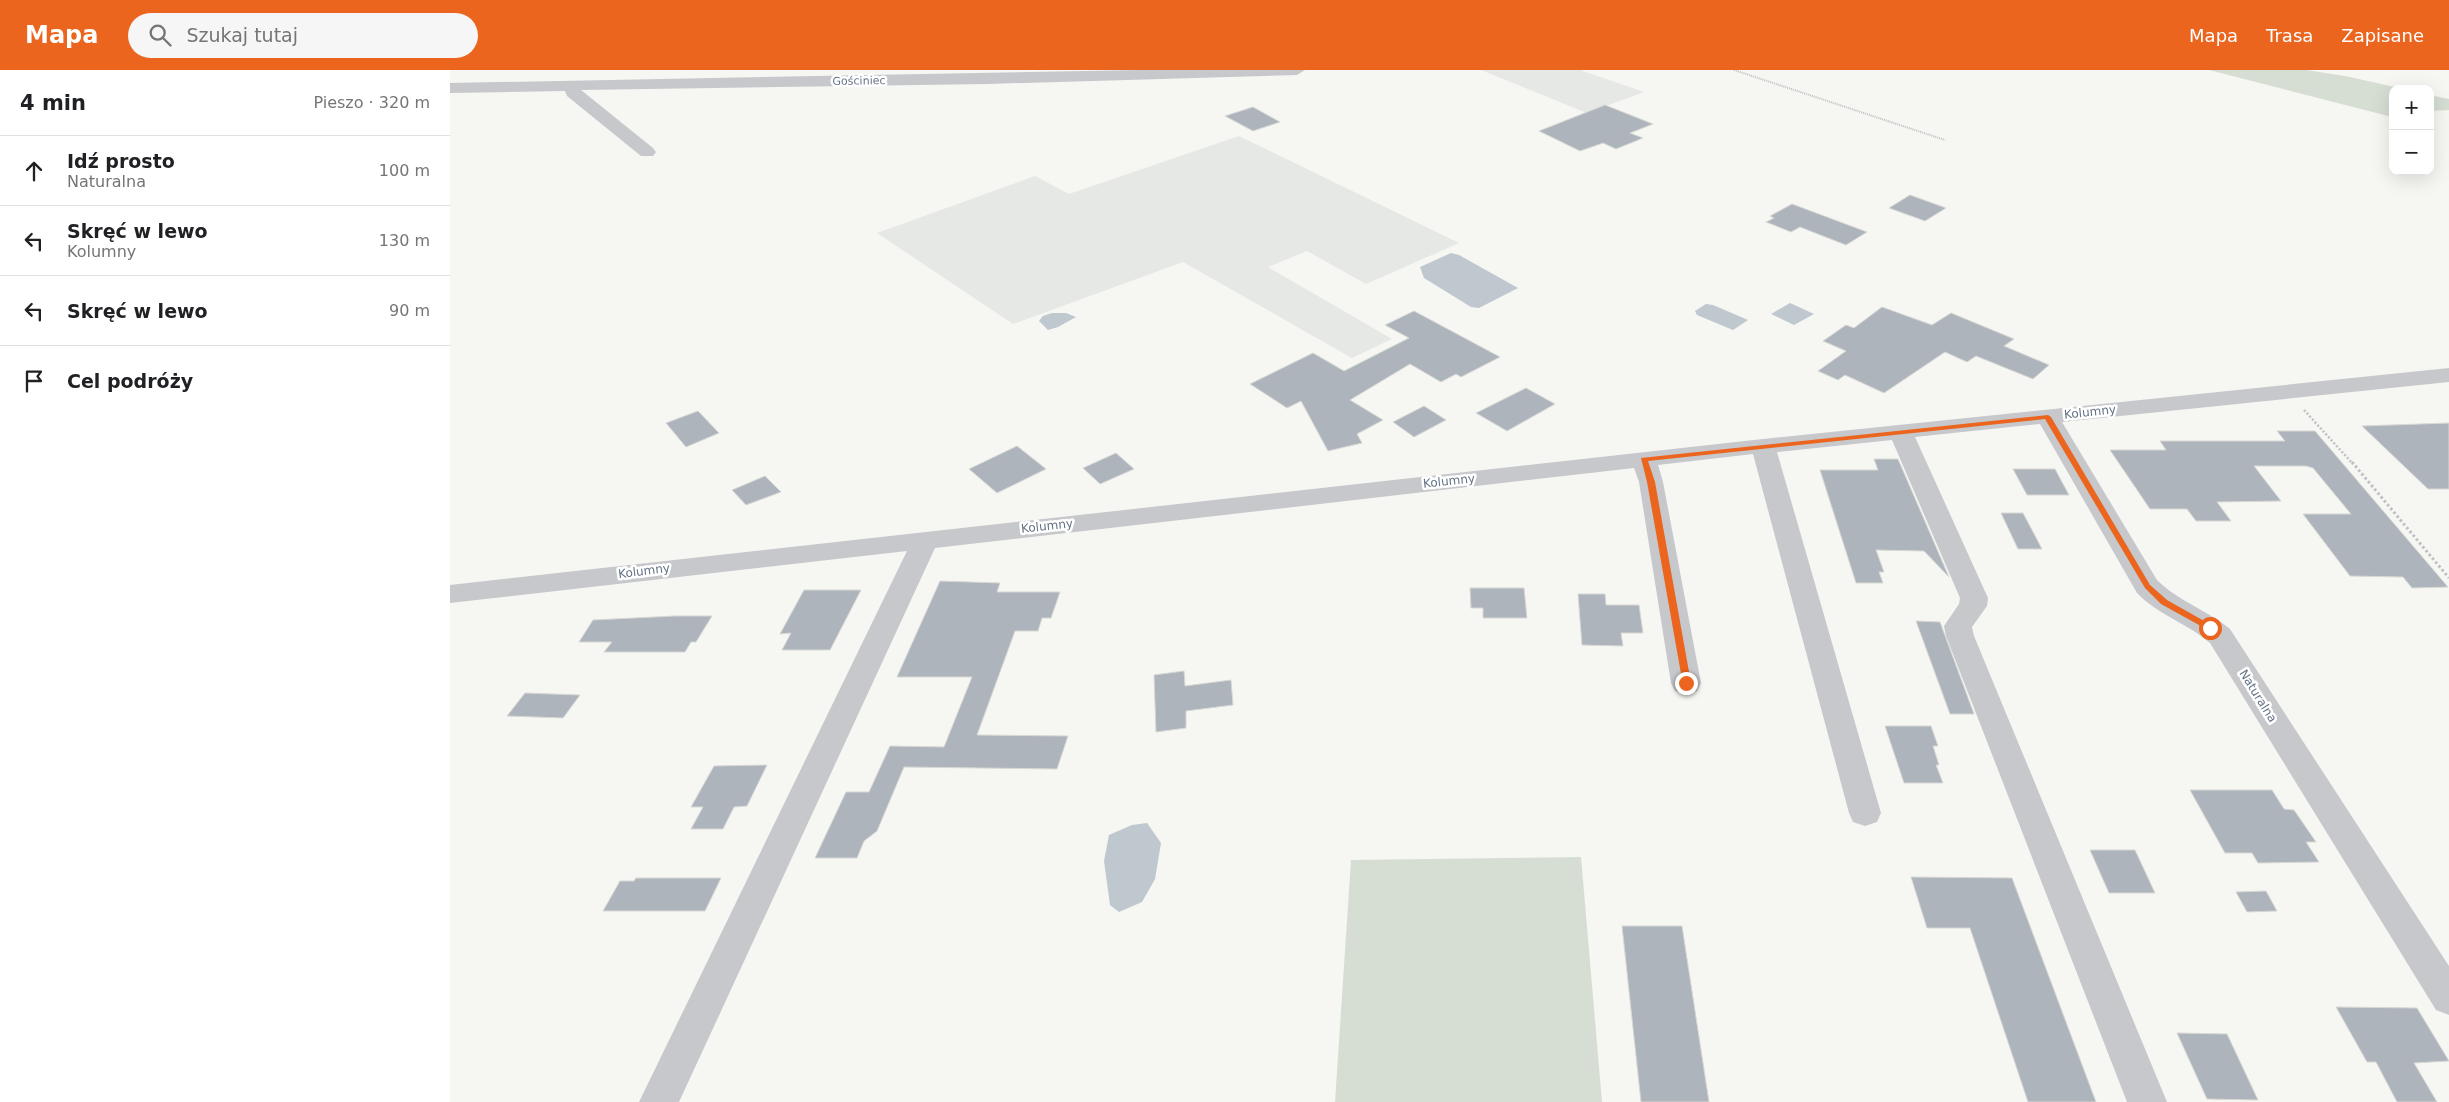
<!DOCTYPE html>
<html lang="pl">
<head>
<meta charset="utf-8">
<style>
  body { margin:0; font-family:"DejaVu Sans",sans-serif; background:#f6f6f6; color:#202124 }
  .controls { position:absolute; right:15px; top:15px; display:grid; overflow:hidden; border-radius:10px; box-shadow:0 5px 20px #0002 }
  .controls button { width:45px; height:45px; display:grid; place-items:center; padding:0; border:0; border-bottom:1px solid #e0e0e0; background:#fff; color:#202124; font:25px sans-serif }
  .stop { position:absolute; width:15px; height:15px; margin:-11px; border:4px solid #eb651e; border-radius:50%; background:#fff }
  .stop.end { background:#eb651e; border-color:#fff; box-shadow:0 1px 5px #0008 }
  .list { margin:0; padding:0; list-style:none }
  h2 { display:flex; justify-content:space-between; align-items:center; height:65px; margin:0; padding:0 20px; font-size:21px }
  h2 small { font-size:16px; font-weight:400; color:#757577 }
  .list li { display:grid; grid-template-columns:32px 1fr auto; gap:15px; align-items:center; box-sizing:border-box; height:70px; padding:0 20px; border-top:1px solid #e0e0e0 }
  .list b { display:block; font-size:19px; white-space:nowrap }
  .list p { margin:0; font-size:16px; white-space:nowrap; color:#757577 }
  .list em { font-size:16px; font-style:normal; color:#757577 }
  .icon { flex:none; width:28px; height:28px; fill:none; stroke:currentColor; stroke-width:2; stroke-linecap:round; stroke-linejoin:round }
  .map { position:relative; flex:none; width:1999px; height:1032px; overflow:hidden }
  header { display:flex; align-items:center; gap:30px; box-sizing:border-box; height:70px; padding:0 25px; background:#eb651e; color:#fff }
  header strong { font-size:24px }
  nav { display:flex; gap:28px; margin-inline-start:auto; font-size:18px }
  .search { width:350px; height:45px; background:#f6f6f6; display:flex; align-items:center; gap:12px; box-sizing:border-box; padding:0 18px; border-radius:28px; color:#757577; font-size:19px }
  main { display:flex }
  aside { flex:1; background:#fff }
  .map>svg:first-child { display:block }
  .built { fill:#e6e8e6 }
  .green { fill:#d6ded3 }
  .water { fill:#bec8ce }
  .building { fill:#aeb4bb; stroke:#d7d8d5 }
  .lines { fill:none; stroke-linecap:round; stroke-linejoin:round }
  .path-far2 { stroke:#bfc0c3; stroke-width:2; stroke-dasharray:1 1; stroke-linecap:butt }
  .path-far1 { stroke:#bfc0c3; stroke-width:2.5; stroke-dasharray:2 2; stroke-linecap:butt }
  .path { stroke:#bfc0c3; stroke-width:3; stroke-dasharray:2.5 2.5; stroke-linecap:butt }
  .minor { fill:#c6c8cc; fill-rule:evenodd }
  .route { fill:#eb651e }
  .labels { text-anchor:middle; dominant-baseline:central; stroke-width:5; stroke-linejoin:round; paint-order:stroke }
  .far-street-label { font-size:11px; fill:#647285; stroke:#fff }
  .street-label { font-size:12px; fill:#647285; stroke:#fff }
</style>
</head>
<body>
<header>
<strong>Mapa</strong>
<div class="search"><svg class="icon" aria-label="search" viewBox="0 0 24 24"><circle cx="10" cy="10" r="6"/><path d="M15 15l6 6"/></svg>Szukaj tutaj</div>
<nav><a>Mapa</a><a>Trasa</a><a>Zapisane</a></nav>
</header>
<main>
<aside>
<h2>4 min<small>Pieszo · 320 m</small></h2>
<ul class="list">
<li><svg class="icon" aria-label="ahead" viewBox="0 0 24 24"><path d="M12 20V5M6 11l6-6 6 6"/></svg><div><b>Idź prosto</b><p>Naturalna</p></div><em>100 m</em></li>
<li><svg class="icon" aria-label="left" viewBox="0 0 24 24"><path d="M17 20v-9H6M10 6l-5 5 5 5"/></svg><div><b>Skręć w lewo</b><p>Kolumny</p></div><em>130 m</em></li>
<li><svg class="icon" aria-label="left" viewBox="0 0 24 24"><path d="M17 20v-9H6M10 6l-5 5 5 5"/></svg><div><b>Skręć w lewo</b></div><em>90 m</em></li>
<li><svg class="icon" aria-label="arrive" viewBox="0 0 24 24"><path d="M6 21V4h12l-3 4 3 4H6"/></svg><div><b>Cel podróży</b></div></li>
</ul>
</aside>
<div class="map">
<svg width="1999" height="1032" viewBox="0 0 1999 1032">
  <rect width="100%" height="100%" fill="#f6f6f2"/>
  <g class="built">
    <path d="M1031 0H1130L1194 22 1137 43Z"/>
    <path d="M789 66 1009 173 916 214 857 181 818 197 942 269 902 288 733 192 563 254 427 163 585 106 619 124Z"/>
  </g>
  <g class="green">
    <path d="M1759 0H1856L1895 6 1954 19H1943L1942 47Z"/>
    <path d="M1980 25 1999 29V40L1980 41Z"/>
    <path d="M1131 787 1152 1032H885L901 790Z"/>
  </g>
  <g class="water">
    <path d="M1001 183 1009 185 1068 218 1029 238 1021 237 974 208 970 197Z"/>
    <path d="M1340 233 1364 244 1344 255 1321 244Z"/>
    <path d="M1256 234 1263 235 1298 250 1283 260 1247 245 1245 241Z"/>
    <path d="M602 243H616L626 247 608 257 598 260 589 251 593 246Z"/>
    <path d="M697 753 711 773 705 809 692 832 669 842 660 835 654 791 659 765 682 755Z"/>
  </g>
  <g class="building">
    <path d="M1155 35 1203 54 1180 63 1193 68 1166 79 1153 73 1130 81 1089 61Z"/>
    <path d="M803 37 830 52 803 61 775 46Z"/>
    <path d="M1460 125 1496 138 1475 151 1439 138Z"/>
    <path d="M1342 134 1417 162 1396 175 1350 157 1341 162 1316 152 1324 148 1320 146Z"/>
    <path d="M1432 237 1482 255 1501 243 1564 269 1554 276 1599 295 1583 309 1526 286 1517 292 1495 282 1434 323 1395 305 1388 310 1368 301 1396 281 1373 271 1396 255 1404 258Z"/>
    <path d="M964 241 1050 287 1011 307 1006 304 991 312 960 294 900 330 933 350 907 364 912 373 878 381 851 331 837 338 800 314 863 283 894 301 959 268 935 255Z"/>
    <path d="M1076 318 1105 334 1057 361 1026 343Z"/>
    <path d="M974 336 996 350 964 367 943 352Z"/>
    <path d="M248 341 269 363 236 377 216 353Z"/>
    <path d="M1999 353V419H1978L1912 356Z"/>
    <path d="M1827 361H1865L1998 517 1962 518 1953 507 1900 506 1853 444H1901L1863 398 1856 396H1804L1831 431 1767 432 1781 451H1746L1737 439H1700L1660 380H1716L1710 371H1835Z"/>
    <path d="M567 376 596 399 547 423 519 399Z"/>
    <path d="M666 383 684 399 650 414 633 398Z"/>
    <path d="M1424 389H1448L1499 507 1474 481 1426 480 1434 502H1429L1433 513H1406L1370 400H1428Z"/>
    <path d="M1563 399H1605L1619 425H1577Z"/>
    <path d="M315 406 331 422 296 435 282 420Z"/>
    <path d="M1551 443H1573L1592 479H1568Z"/>
    <path d="M490 511 550 513 547 522H610L601 548H592L588 561H565L527 665 618 666 607 699 454 697 427 761 414 771 407 788H365L396 722H419L440 676 494 677 522 607H447Z"/>
    <path d="M1020 518H1074L1077 548H1033V538H1021Z"/>
    <path d="M354 520H411L380 580H332L341 563 330 564Z"/>
    <path d="M1128 524H1155L1156 535H1189L1193 563H1171L1173 576 1132 575Z"/>
    <path d="M225 546H262L246 572H241L235 582H154L162 572H129L143 550Z"/>
    <path d="M1466 551 1490 552 1524 644H1500Z"/>
    <path d="M734 601 735 616 781 610 783 635 736 641V658L706 662 704 605Z"/>
    <path d="M75 623 130 625 113 648 57 646Z"/>
    <path d="M1435 656H1481L1488 676H1483L1489 695H1486L1493 713H1454Z"/>
    <path d="M317 695 297 736 284 737 273 759H241L253 737H241L264 696Z"/>
    <path d="M1740 720H1822L1834 739 1844 740 1866 772H1856L1869 792 1808 793 1802 783H1775Z"/>
    <path d="M1640 780H1685L1705 823H1659Z"/>
    <path d="M1461 807 1562 808 1646 1032H1578L1520 858H1477Z"/>
    <path d="M186 808H271L255 841H153L170 811H184Z"/>
    <path d="M1816 821 1827 841 1797 842 1786 822Z"/>
    <path d="M1172 856H1232L1259 1032H1191Z"/>
    <path d="M1886 937 1967 938 1999 991 1964 993 1987 1032H1947L1926 992H1917Z"/>
    <path d="M1727 963 1777 964 1808 1030 1757 1029Z"/>
  </g>
  <g class="lines">
    <path class="path-far2" d="M1284 0 1495 70"/>
    <path class="path-far1" d="M1854 340 1903 394"/>
    <path class="path" d="M1902 392 1999 508"/>
    <g class="minor">
      <path d="M690 0H855L847 5 537 14 131 20 203 78 206 82 203 86H191L117 26 115 21 0 23V13Z"/>
      <path d="M1999 298V312L1612 352 1707 510C1728 531 1757 540 1780 559L1999 896V945L1986 940 1760 573C1737 553 1708 545 1687 523L1590 354 1465 367 1538 528 1537 536 1522 557 1524 566 1717 1032H1677L1496 566 1494 556 1509 534 1510 528 1442 370 1327 382 1431 743 1427 752 1415 756 1403 752 1399 743 1303 384 1208 395 1213 412 1251 613 1247 621 1236 624 1225 621 1221 613 1189 412 1184 398 485 478 229 1032H189L457 481 0 533V515L1313 369Z"/>
    </g>
  </g>
  <path class="route" d="M1598 345 1601 347 1700 515 1717 530 1763 556V560H1758L1711 534 1695 518 1595 349 1198 391 1205 412 1241 613 1236 616 1233 615 1197 412 1191 388Z"/>
  <g class="labels">
    <g class="far-street-label">
      <text transform="translate(409 11) rotate(-1)">Gościniec</text>
    </g>
    <g class="street-label">
      <text transform="translate(1640 342) rotate(-6)">Kolumny</text>
      <text transform="translate(999 411) rotate(-6)">Kolumny</text>
      <text transform="translate(597 456) rotate(-6)">Kolumny</text>
      <text transform="translate(194 501) rotate(-7)">Kolumny</text>
      <text transform="translate(1808 626) rotate(58)">Naturalna</text>
    </g>
  </g>
</svg>
<div class="controls">
<button>+</button>
<button>−</button>
</div>
<div class="stop" style="left:1760px;top:558px"></div>
<div class="stop end" style="left:1236px;top:613px"></div>
</div>
</main>
</body>
</html>
